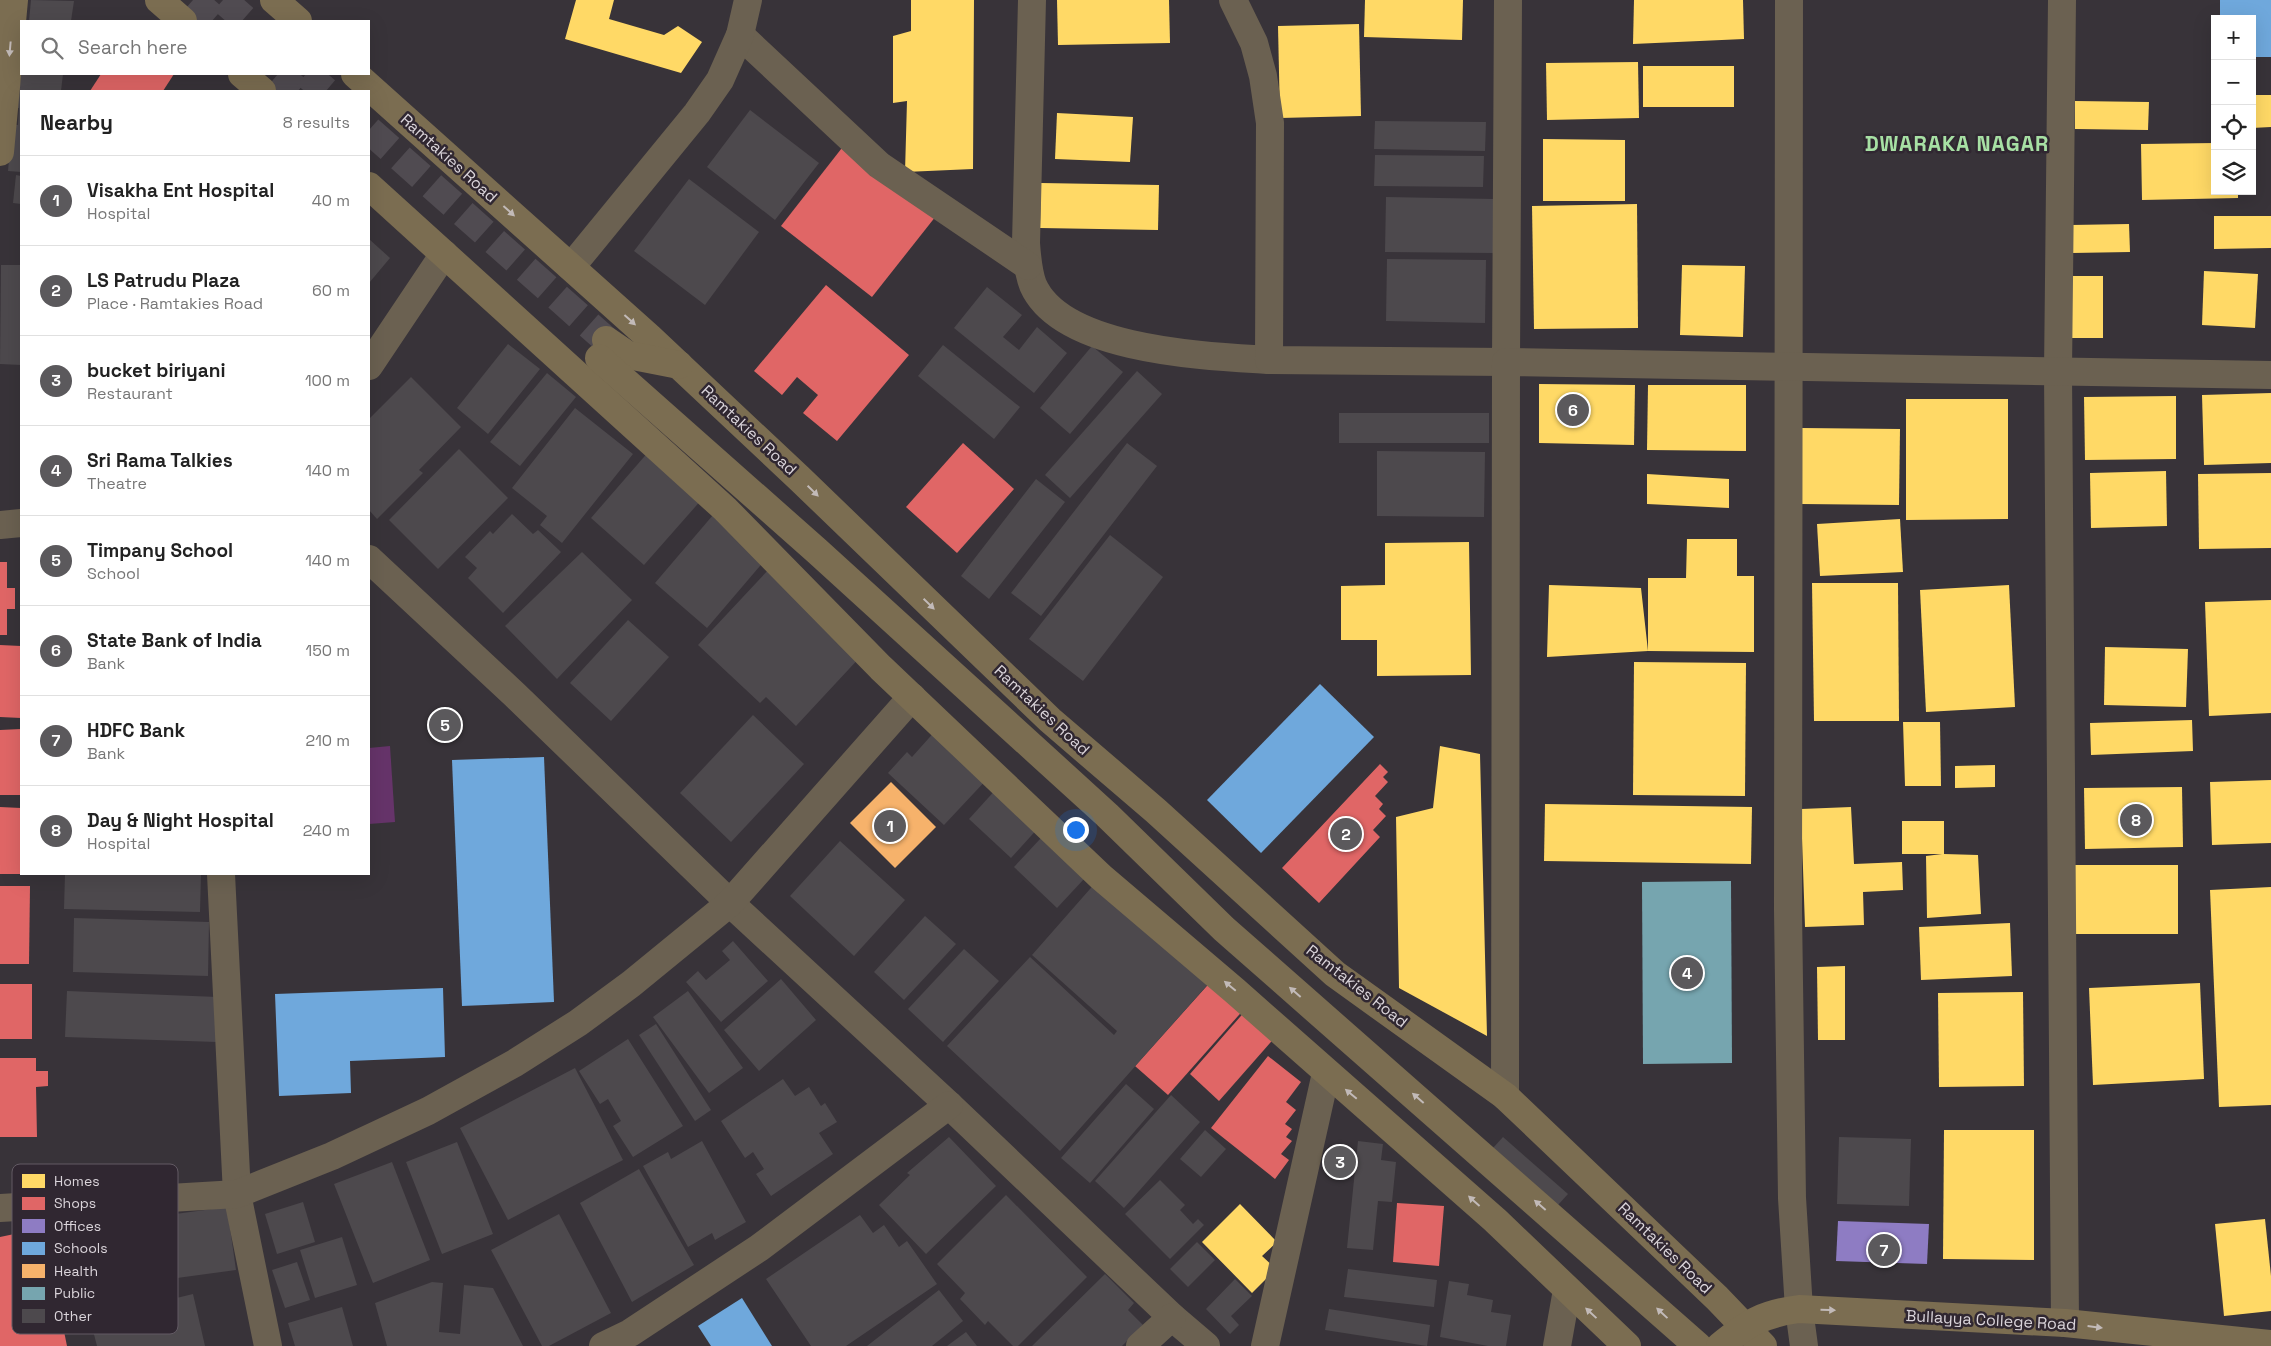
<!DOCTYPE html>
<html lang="en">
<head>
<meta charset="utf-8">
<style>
  body { margin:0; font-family:"Space Grotesk",sans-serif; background:#f2f2f2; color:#222 }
  .controls { position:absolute; right:15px; top:15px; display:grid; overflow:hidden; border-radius:0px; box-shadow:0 5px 20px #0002 }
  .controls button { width:45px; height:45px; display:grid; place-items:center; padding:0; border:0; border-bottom:1px solid #e0e0e0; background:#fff; color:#222; font:25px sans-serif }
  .you { position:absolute; left:1075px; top:829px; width:18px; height:18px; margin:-12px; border:4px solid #fff; border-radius:50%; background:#1a73e8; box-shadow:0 0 0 8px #1a73e833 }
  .badge { display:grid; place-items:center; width:32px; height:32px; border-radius:50%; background:#5b595c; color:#fff; font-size:16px; font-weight:700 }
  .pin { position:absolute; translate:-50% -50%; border:2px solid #fff; box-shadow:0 1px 5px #0006 }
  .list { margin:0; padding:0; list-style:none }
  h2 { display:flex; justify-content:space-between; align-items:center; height:65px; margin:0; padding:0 20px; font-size:21px }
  h2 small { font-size:16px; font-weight:400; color:#767676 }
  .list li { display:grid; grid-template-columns:32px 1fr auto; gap:15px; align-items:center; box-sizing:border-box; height:90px; padding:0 20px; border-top:1px solid #e0e0e0 }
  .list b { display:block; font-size:19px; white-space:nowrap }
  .list p { margin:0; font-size:16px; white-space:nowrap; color:#767676 }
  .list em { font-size:16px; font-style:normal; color:#767676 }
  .icon { flex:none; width:28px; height:28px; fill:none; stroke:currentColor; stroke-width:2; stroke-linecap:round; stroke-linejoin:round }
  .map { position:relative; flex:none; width:2271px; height:1346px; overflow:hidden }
  .search { position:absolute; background:#fff; box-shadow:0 5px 20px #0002; left:20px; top:20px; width:350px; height:55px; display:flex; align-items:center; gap:12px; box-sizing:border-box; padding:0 18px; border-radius:0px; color:#767676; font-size:19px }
  .panel { position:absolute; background:#fff; box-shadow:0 5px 20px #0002; left:20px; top:90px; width:350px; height:785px; border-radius:0px }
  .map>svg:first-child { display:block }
  .grass { fill:#66346a }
  .homes { fill:#ffd966 }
  .shops { fill:#e06666 }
  .offices { fill:#8e7cc3 }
  .schools { fill:#6fa8dc }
  .health { fill:#f6b26b }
  .public { fill:#76a5af }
  .building { fill:#4d494d }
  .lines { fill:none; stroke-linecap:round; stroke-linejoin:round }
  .major-tunnel { stroke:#504b51; stroke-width:28; stroke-dasharray:28 14; stroke-linecap:butt }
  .minor { stroke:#6b6151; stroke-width:28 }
  .major { stroke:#7b6d51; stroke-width:28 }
  .oneway { fill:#c2bab8 }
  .labels { text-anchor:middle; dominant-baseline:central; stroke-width:5; stroke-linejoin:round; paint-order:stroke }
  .street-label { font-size:16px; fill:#dad4da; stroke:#302731 }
  .district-label { font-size:21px; font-weight:bold; letter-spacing:1px; fill:#a7e0a4; stroke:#302731 }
  .key { fill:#302731; stroke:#635b64; stroke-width:1 }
  .key-label { font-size:14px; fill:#dad4da }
</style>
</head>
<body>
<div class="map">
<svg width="2271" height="1346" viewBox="0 0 2271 1346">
  <rect width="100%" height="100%" fill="#383339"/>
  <path class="grass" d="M390 746 395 822 369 824V748Z"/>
  <g class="homes">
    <path d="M576 0H614L609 19 664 35 678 26 702 42 681 73 565 39Z"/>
    <path d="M911 0H974L973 169 905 172 907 101 893 103V36L911 31Z"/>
    <path d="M1057 0H1169L1170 43 1058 45Z"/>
    <path d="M1365 0H1463L1462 40 1364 37Z"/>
    <path d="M1634 0H1743L1744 39 1633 44Z"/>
    <path d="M1359 24 1361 116 1280 118 1278 26Z"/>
    <path d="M1638 62 1639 118 1547 120 1546 63Z"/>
    <rect x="1643" y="66" width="91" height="41"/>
    <rect x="2212" y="95" width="3" height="33"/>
    <path d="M2252 95H2271V127L2252 128Z"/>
    <path d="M2075 101 2149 102 2148 130 2075 129Z"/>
    <path d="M1057 113 1133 117 1130 162 1055 159Z"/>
    <path d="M1543 139 1625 140V201H1543Z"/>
    <path d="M2215 143V191H2238V198L2142 200 2141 144Z"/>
    <path d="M1041 183 1159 185 1158 230 1040 228Z"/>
    <path d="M1637 204 1638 328 1534 329 1532 206Z"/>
    <path d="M2214 216H2271V248L2214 249Z"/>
    <path d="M2129 224 2130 252 2072 253 2071 225Z"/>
    <path d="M1682 265 1745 266 1743 337 1680 335Z"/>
    <path d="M2204 271 2258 274 2255 328 2202 325Z"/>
    <rect x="2071" y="276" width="32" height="62"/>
    <path d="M1539 384 1635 385 1634 445 1539 443Z"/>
    <path d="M1648 385H1746V451L1647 450Z"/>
    <path d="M2271 393V463L2204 465 2202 395Z"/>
    <path d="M2176 396V459L2085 460 2084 397Z"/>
    <path d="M1906 399H2008V519L1906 520Z"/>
    <path d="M1802 428 1900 429 1899 505 1801 504Z"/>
    <path d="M2166 471 2167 526 2091 528 2090 473Z"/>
    <path d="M2271 473V548L2199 549 2198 474Z"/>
    <path d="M1647 474 1729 479V508L1647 504Z"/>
    <path d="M1900 519 1903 572 1820 576 1817 524Z"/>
    <path d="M1687 539H1737V576H1754V652L1648 651 1547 657 1549 585 1641 588 1648 651V578H1686Z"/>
    <path d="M1469 542 1471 675 1377 676V640H1341V586L1385 585V543Z"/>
    <path d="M1812 583H1898L1899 721H1814Z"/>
    <path d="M2009 585 2015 707 1926 712 1920 590Z"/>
    <path d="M2271 600V713L2209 716 2205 602Z"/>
    <path d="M2105 647 2188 649 2186 707 2104 705Z"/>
    <path d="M1634 662 1746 663 1745 796 1633 795Z"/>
    <path d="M2192 720 2193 751 2091 755 2090 723Z"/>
    <path d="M1903 722H1940L1941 786H1905Z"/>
    <path d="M1440 746 1480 754 1487 1036 1399 988 1396 817 1433 808Z"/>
    <path d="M1995 765V787L1955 788V766Z"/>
    <path d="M2271 780V843L2212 845 2210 782Z"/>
    <path d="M2182 787 2183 847 2085 849 2084 788Z"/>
    <path d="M1545 804 1752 807 1751 864 1544 861Z"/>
    <path d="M1851 807 1854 864 1902 862 1903 890 1863 892 1864 925 1805 927 1801 809Z"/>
    <path d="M1902 821H1944V854L1978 855 1981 914 1927 918 1926 856 1942 854H1902Z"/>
    <rect x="2074" y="865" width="104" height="69"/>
    <path d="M2271 887V1105L2219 1107 2210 890Z"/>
    <path d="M2010 923 2012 976 1921 980 1919 927Z"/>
    <path d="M1845 966V1040H1818L1817 967Z"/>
    <path d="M2200 983 2204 1079 2093 1085 2089 988Z"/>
    <path d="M2023 992 2024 1086 1939 1087 1938 993Z"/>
    <path d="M1944 1130H2034V1260L1943 1259Z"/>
    <path d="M1240 1204 1277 1242 1262 1256 1276 1269 1252 1293 1202 1242Z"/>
    <path d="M2265 1219 2271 1276V1311L2224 1316 2215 1224Z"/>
  </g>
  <g class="shops">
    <path d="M101 74H174L163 91H90Z"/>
    <path d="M845 144 936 216 872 297 781 226Z"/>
    <path d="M826 285 909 355 837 441 803 413 818 395 797 377 782 395 754 371Z"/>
    <path d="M963 443 1014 489 957 553 906 507Z"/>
    <path d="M0 562H7V588H15V609H7V635H0Z"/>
    <path d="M0 645 21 646V718L0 717Z"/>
    <path d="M21 729V795H0V730Z"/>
    <path d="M1380 764 1388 772 1383 777 1388 782 1375 796 1383 804 1379 809 1386 816 1373 830 1380 837 1319 903 1282 868Z"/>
    <path d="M0 807 21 808V874H0Z"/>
    <path d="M0 886H30L29 964H0Z"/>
    <path d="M1214 978 1246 1007 1168 1095 1135 1066Z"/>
    <rect x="0" y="984" width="32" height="55"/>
    <path d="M1247 1009 1277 1035 1219 1101 1190 1074Z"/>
    <path d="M1268 1056 1301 1082 1286 1102 1296 1110 1285 1124 1292 1129 1286 1137 1292 1141 1281 1154 1289 1160 1275 1179 1211 1128Z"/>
    <path d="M0 1058H36V1071H48V1086L36 1087 37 1137H0Z"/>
    <path d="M1397 1203 1444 1206 1439 1266 1393 1262Z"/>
    <path d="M43 1228 67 1346H0V1237Z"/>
  </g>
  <path class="offices" d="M1838 1221 1929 1224 1927 1264 1836 1261Z"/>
  <g class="schools">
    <path d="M2220 0H2271V57H2252V19H2220Z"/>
    <path d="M1320 684 1374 737 1261 853 1207 800Z"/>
    <path d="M544 757 554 1002 462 1006 452 760Z"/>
    <path d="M443 988 445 1057 350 1061 351 1093 279 1096 275 994Z"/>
    <path d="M742 1298 772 1346H711L698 1326Z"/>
  </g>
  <path class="health" d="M891 782 936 827 895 868 850 823Z"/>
  <path class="public" d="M1731 881 1732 1063 1643 1064 1642 882Z"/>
  <g class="building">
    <path d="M31 0 74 1 71 21H29Z"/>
    <path d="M21 74H63L61 91H21V172L8 171 12 124 18 125 19 108H17Z"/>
    <path d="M750 110 819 163 775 220 707 167Z"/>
    <path d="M1375 121 1486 122 1485 151 1374 149Z"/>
    <path d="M1375 155 1484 156 1483 187 1374 186Z"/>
    <path d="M16 175 21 176V204L13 203Z"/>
    <path d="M689 179 759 232 705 305 634 251Z"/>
    <path d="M1386 197 1494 199 1493 253 1385 252Z"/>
    <path d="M369 239 390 258 369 283Z"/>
    <path d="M1387 259 1486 260 1485 323 1386 321Z"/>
    <path d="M1 265H21V365L0 364Z"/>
    <path d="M987 287 1022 315 1003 337 1019 350 1037 327 1067 353 1034 393 954 328Z"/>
    <path d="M508 344 540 369 488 434 457 408Z"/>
    <path d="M943 345 1020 407 994 439 918 376Z"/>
    <path d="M1092 346 1123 372 1070 434 1040 408Z"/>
    <path d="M1137 371 1162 394 1070 498 1045 475Z"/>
    <path d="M547 373 576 397 520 466 490 442Z"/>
    <path d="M411 377 461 427 419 470 423 473 377 519 369 510V419Z"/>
    <path d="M575 408 633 454 562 543 540 525 547 516 512 488Z"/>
    <rect x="1339" y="413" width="150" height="30"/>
    <path d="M1127 443 1157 466 1041 616 1011 593Z"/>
    <path d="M459 449 508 498 438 569 389 520Z"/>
    <path d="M650 450 703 498 644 565 591 518Z"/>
    <path d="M1377 451 1485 452 1484 517 1377 516Z"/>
    <path d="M1036 479 1065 502 989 599 961 576Z"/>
    <path d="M512 514 533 534 538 530 561 552 503 613 468 578 477 568 465 557 490 531 493 534Z"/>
    <path d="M713 515 765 560 707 628 655 583Z"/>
    <path d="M1110 535 1163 577 1083 681 1029 639Z"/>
    <path d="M582 552 632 600 557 679 505 626Z"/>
    <path d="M770 568 862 655 796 726 766 697 760 703 698 645Z"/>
    <path d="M628 620 669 657 611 721 570 683Z"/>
    <path d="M753 715 804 764 731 842 680 793Z"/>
    <path d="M937 729 989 777 944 825 888 773 907 752 912 757Z"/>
    <path d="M998 787 1040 826 1011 858 969 819Z"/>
    <path d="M1041 838 1084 879 1057 908 1014 867Z"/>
    <path d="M840 841 905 900 854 956 790 896Z"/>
    <path d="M65 874H201L200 912 64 909Z"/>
    <path d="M1097 881 1210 982 1060 1151 947 1046 1030 957 1114 1035 1117 1031 1032 955Z"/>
    <path d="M925 916 956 944 904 1000 874 972Z"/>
    <path d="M74 918 209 922 208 976 73 972Z"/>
    <path d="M733 941 768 981 721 1022 686 982 698 971 706 980 730 960 722 951Z"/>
    <path d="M964 949 999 981 943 1042 908 1009Z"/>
    <path d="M781 979 816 1020 759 1071 724 1030Z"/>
    <path d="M67 991 218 997 217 1042 65 1037Z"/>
    <path d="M688 991 743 1068 709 1093 653 1017Z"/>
    <path d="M656 1024 711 1110 695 1121 639 1035Z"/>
    <path d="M628 1039 683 1126 633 1157 613 1126 621 1121 608 1099 600 1104 579 1071Z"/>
    <path d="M575 1068 623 1160 508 1220 460 1128Z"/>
    <path d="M783 1079 795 1096 809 1087 821 1106 825 1103 837 1122 819 1133 833 1154 771 1196 756 1174 764 1169 753 1152 745 1158 721 1121Z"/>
    <path d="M1126 1084 1154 1109 1090 1183 1061 1158Z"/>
    <path d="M1171 1095 1200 1122 1124 1208 1095 1181Z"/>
    <path d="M1205 1130 1226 1149 1201 1177 1180 1159Z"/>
    <path d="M949 1137 996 1186 926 1254 879 1205 910 1175 907 1173Z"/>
    <path d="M1503 1137 1568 1194 1558 1205 1493 1148Z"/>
    <path d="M1839 1137 1911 1139 1909 1206 1837 1204Z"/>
    <path d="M702 1141 746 1222 715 1240 712 1233 688 1247 643 1166 668 1152 671 1159Z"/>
    <path d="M1358 1141 1383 1144 1381 1160 1396 1162 1392 1202 1378 1201 1373 1250 1347 1248Z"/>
    <path d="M457 1142 493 1234 442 1254 406 1162Z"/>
    <path d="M392 1162 430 1260 373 1283 334 1184Z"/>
    <path d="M639 1169 694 1265 632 1302 580 1203Z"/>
    <path d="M1160 1180 1185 1205 1180 1210 1193 1224 1198 1219 1204 1225 1170 1259 1125 1214Z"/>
    <path d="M1006 1195 1087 1277 1018 1346H1013L988 1321 985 1325 960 1299 965 1293 937 1264Z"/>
    <path d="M303 1202 315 1242 277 1254 265 1214Z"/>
    <path d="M227 1207 236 1270 177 1278 168 1215Z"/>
    <path d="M559 1214 611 1313 549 1346H542L491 1250Z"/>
    <path d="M860 1215 873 1233 884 1225 899 1247 907 1241 937 1284 846 1346H811L766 1279Z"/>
    <path d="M342 1237 357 1285 315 1298 300 1250Z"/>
    <path d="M1197 1242 1215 1260 1188 1287 1170 1269Z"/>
    <path d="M297 1262 310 1300 285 1308 272 1270Z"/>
    <path d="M1348 1269 1437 1280 1434 1307 1344 1297Z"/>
    <path d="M1105 1274 1134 1303 1128 1310 1143 1325 1122 1346H1032Z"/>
    <path d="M1235 1279 1252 1296 1231 1316 1239 1325 1230 1334 1206 1309Z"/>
    <path d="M1449 1281 1469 1284 1467 1295 1493 1300 1491 1312 1511 1315 1506 1346H1488L1440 1337Z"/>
    <path d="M432 1282 443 1283 439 1332 460 1334 464 1285 493 1288 523 1346H387L375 1303Z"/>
    <path d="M939 1290 963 1321 932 1346H867Z"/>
    <path d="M193 1294 205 1346H97L90 1319Z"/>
    <path d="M342 1307 353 1346H295L288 1323Z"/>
    <path d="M1329 1309 1430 1325 1427 1346 1325 1330Z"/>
    <path d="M966 1332 977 1346H947Z"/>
  </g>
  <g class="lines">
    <g class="major-tunnel">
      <path d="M193 0 217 21"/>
      <path d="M223 0 247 21"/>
      <path d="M278 74 298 91"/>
      <path d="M306 74 326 91"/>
      <path d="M369 130 606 340"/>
    </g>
    <g class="minor">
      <path d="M1032 0 1026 243C1027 257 1028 272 1033 285 1062 351 1207 356 1269 360"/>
      <path d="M1233 0 1254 43 1263 76 1270 123 1269 360 1506 362 1508 0"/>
      <path d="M1789 0 1788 910 1792 1198 1799 1309 1804 1346"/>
      <path d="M2062 0 2058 372 2065 1323"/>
      <path d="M740 35 879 165 1028 266"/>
      <path d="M571 267 697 113 720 80 740 35 748 0"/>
      <path d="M369 366 444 254"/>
      <path d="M0 525 21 523"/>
      <path d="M369 559 515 695 730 903 949 1105 1172 1317 1206 1346"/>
      <path d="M221 874 237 1194 268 1346"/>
      <path d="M1505 1096 1506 362 2271 375"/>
      <path d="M0 1208 237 1194 332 1156 428 1111 515 1063 578 1023 631 984 730 903 912 697"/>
      <path d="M603 1346 630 1333 759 1248 949 1105"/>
      <path d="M1140 1346 1172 1317"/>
      <path d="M1265 1346 1326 1073"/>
      <path d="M1557 1346 1567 1290"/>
    </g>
    <g class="major">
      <path d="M159 0 183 21"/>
      <path d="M274 0 298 21"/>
      <path d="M242 74 262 91"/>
      <path d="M355 74 650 338 799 478 1050 720 1156 811 1335 974 1505 1096 1717 1298 1763 1346"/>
      <path d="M0 152 14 0"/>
      <path d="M369 186 725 509 881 668 1101 877 1235 991 1495 1220 1627 1346"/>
      <path d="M606 340 628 355 679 365"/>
      <path d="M599 358 817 551 1107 815 1224 929 1698 1346"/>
      <path d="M1720 1346C1748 1323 1762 1314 1799 1309L2065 1323 2271 1344"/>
    </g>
  </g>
  <defs><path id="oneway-solid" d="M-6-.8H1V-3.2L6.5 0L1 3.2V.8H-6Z" transform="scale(1.25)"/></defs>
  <g class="oneway">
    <use href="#oneway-solid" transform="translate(10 49) rotate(95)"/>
    <use href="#oneway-solid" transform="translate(509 211) rotate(42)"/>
    <use href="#oneway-solid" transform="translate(630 320) rotate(42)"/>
    <use href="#oneway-solid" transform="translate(813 491) rotate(44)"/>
    <use href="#oneway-solid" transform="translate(929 604) rotate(44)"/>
    <use href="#oneway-solid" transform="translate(1230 986) rotate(-140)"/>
    <use href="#oneway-solid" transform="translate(1295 992) rotate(-139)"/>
    <use href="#oneway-solid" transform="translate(1351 1094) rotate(-140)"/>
    <use href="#oneway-solid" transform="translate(1418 1098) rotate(-139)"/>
    <use href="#oneway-solid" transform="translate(1474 1201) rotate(-138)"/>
    <use href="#oneway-solid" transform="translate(1540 1205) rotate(-139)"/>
    <use href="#oneway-solid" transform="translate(1828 1310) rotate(1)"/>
    <use href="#oneway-solid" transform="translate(1591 1313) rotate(-137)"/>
    <use href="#oneway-solid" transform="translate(1662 1313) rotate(-137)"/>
    <use href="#oneway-solid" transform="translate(2095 1327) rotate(7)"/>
  </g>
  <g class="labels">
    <g class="street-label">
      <text transform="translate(449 158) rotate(42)">Ramtakies Road</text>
      <text transform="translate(749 430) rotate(43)">Ramtakies Road</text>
      <text transform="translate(1042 710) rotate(43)">Ramtakies Road</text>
      <text transform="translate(1357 986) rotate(38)">Ramtakies Road</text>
      <text transform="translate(1665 1248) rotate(44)">Ramtakies Road</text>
      <text transform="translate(1991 1320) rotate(3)">Bullayya College Road</text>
    </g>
    <g class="district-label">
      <text x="1957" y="143">DWARAKA NAGAR</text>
    </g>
  </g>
  <rect x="12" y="1164" width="166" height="170" rx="8" class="key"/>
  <rect x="22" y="1174" width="23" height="14" fill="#ffd966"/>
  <rect x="22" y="1197" width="23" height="13" fill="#e06666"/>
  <rect x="22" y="1219" width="23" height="14" fill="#8e7cc3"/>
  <rect x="22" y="1242" width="23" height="13" fill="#6fa8dc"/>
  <rect x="22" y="1264" width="23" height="14" fill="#f6b26b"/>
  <rect x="22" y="1287" width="23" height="13" fill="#76a5af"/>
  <rect x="22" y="1309" width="23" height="14" fill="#4d494d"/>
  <g class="key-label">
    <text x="54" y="1186">Homes</text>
    <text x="54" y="1208">Shops</text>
    <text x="54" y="1231">Offices</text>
    <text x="54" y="1253">Schools</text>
    <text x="54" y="1276">Health</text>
    <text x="54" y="1298">Public</text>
    <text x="54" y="1321">Other</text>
  </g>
</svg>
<div class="controls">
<button>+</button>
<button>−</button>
<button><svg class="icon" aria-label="locate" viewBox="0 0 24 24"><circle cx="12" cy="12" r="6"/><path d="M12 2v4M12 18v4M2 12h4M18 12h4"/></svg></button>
<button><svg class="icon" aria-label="layers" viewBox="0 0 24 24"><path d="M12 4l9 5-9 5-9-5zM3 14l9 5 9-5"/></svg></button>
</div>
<div class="you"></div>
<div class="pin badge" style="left:890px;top:826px">1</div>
<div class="pin badge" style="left:1346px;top:834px">2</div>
<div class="pin badge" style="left:1340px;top:1162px">3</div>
<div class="pin badge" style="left:1687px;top:973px">4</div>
<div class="pin badge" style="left:445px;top:725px">5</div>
<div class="pin badge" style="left:1573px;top:410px">6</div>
<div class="pin badge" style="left:1884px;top:1250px">7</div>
<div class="pin badge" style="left:2136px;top:820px">8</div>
<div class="search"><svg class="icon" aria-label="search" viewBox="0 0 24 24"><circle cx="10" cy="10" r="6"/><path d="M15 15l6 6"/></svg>Search here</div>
<section class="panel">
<h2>Nearby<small>8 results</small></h2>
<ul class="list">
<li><span class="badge">1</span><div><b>Visakha Ent Hospital</b><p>Hospital</p></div><em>40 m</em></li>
<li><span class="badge">2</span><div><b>LS Patrudu Plaza</b><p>Place · Ramtakies Road</p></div><em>60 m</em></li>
<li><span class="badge">3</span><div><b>bucket biriyani</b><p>Restaurant</p></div><em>100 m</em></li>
<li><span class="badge">4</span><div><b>Sri Rama Talkies</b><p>Theatre</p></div><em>140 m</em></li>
<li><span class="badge">5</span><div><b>Timpany School</b><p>School</p></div><em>140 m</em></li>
<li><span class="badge">6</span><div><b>State Bank of India</b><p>Bank</p></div><em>150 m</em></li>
<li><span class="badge">7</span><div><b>HDFC Bank</b><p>Bank</p></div><em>210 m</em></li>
<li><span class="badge">8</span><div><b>Day &amp; Night Hospital</b><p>Hospital</p></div><em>240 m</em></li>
</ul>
</section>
</div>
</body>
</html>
